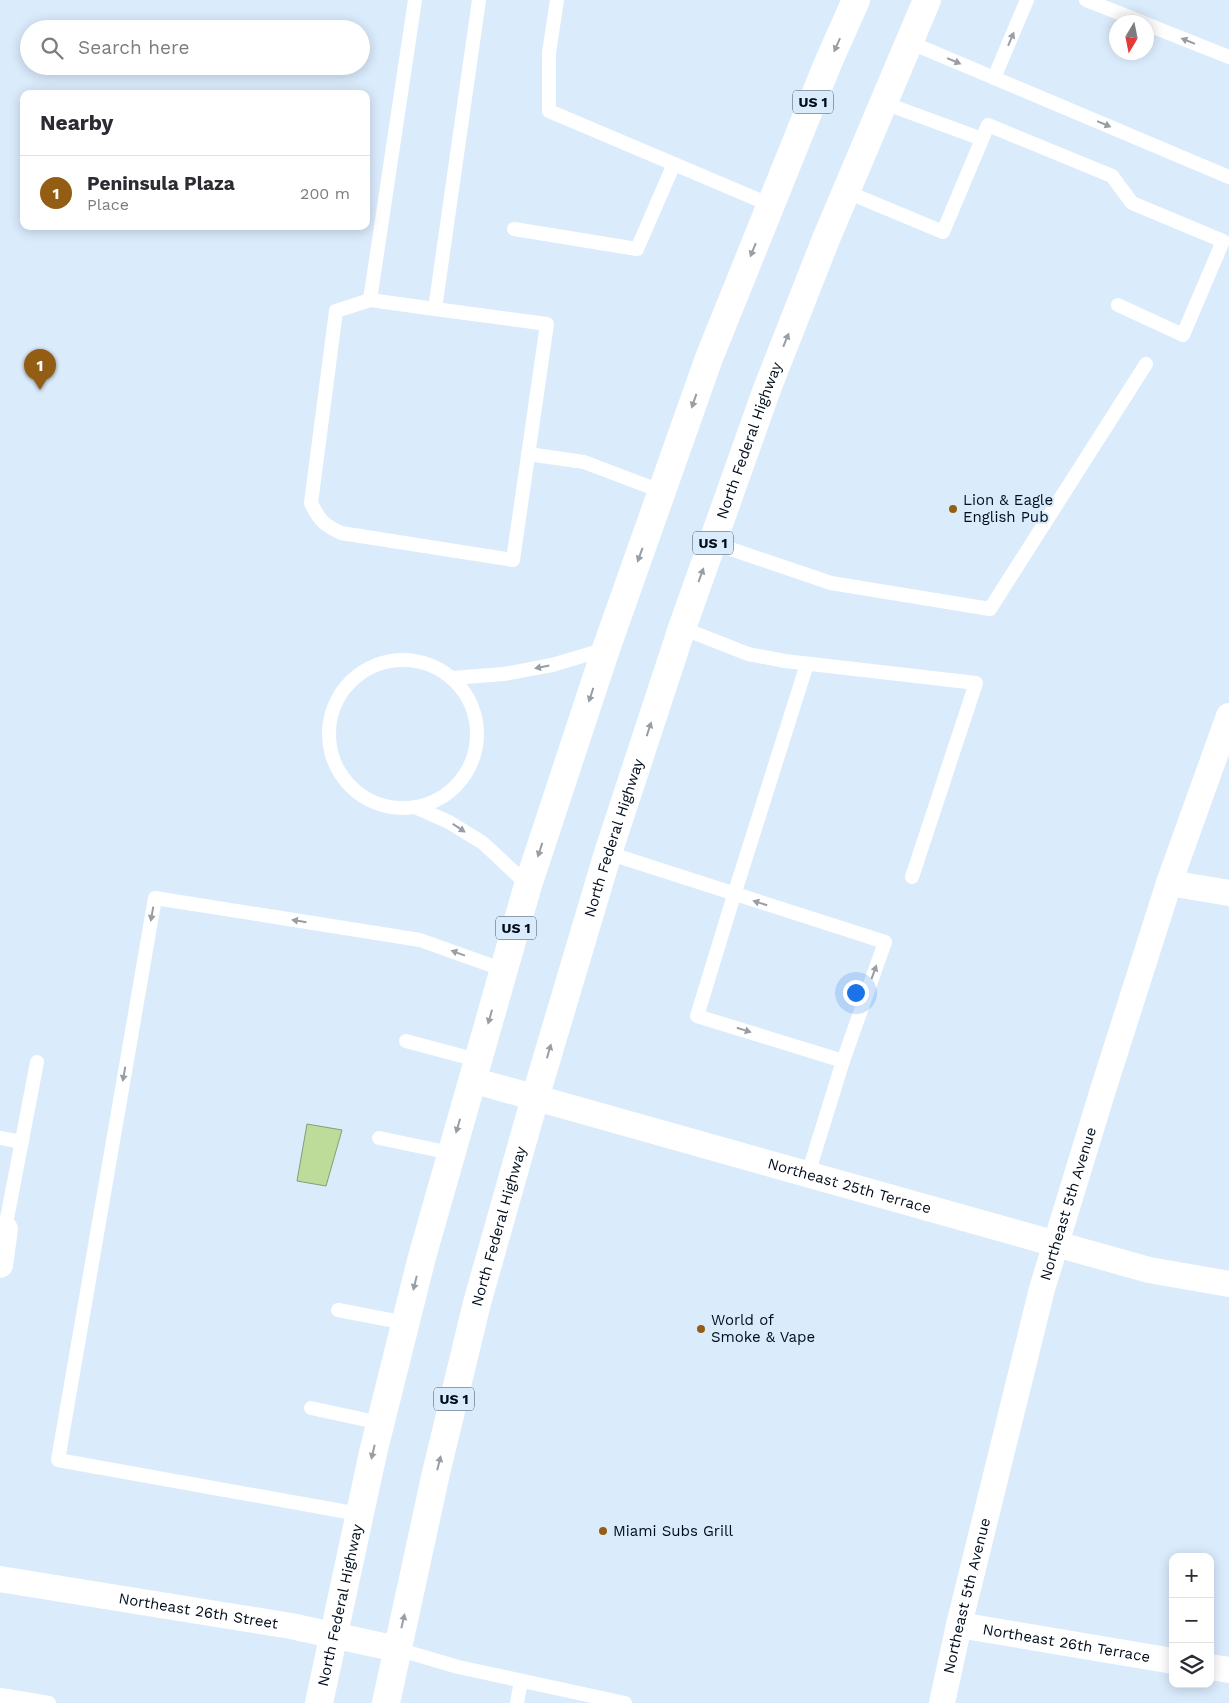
<!DOCTYPE html>
<html lang="en">
<head>
<meta charset="utf-8">
<style>
  body { margin:0; font-family:"Work Sans",sans-serif; background:#f7f7f7; color:#2b2b33 }
  .controls { position:absolute; right:15px; bottom:15px; display:grid; overflow:hidden; border-radius:10px; box-shadow:0 2px 12px #0003 }
  .controls button { width:45px; height:45px; display:grid; place-items:center; padding:0; border:0; border-bottom:1px solid #e1e1e2; background:#fff; color:#2b2b33; font:25px sans-serif }
  .compass { position:absolute; left:1109px; top:15px; width:45px; height:45px; border-radius:50%; background:#fff; box-shadow:0 2px 12px #0003; rotate:190deg }
  .you { position:absolute; left:855px; top:992px; width:18px; height:18px; margin:-12px; border:4px solid #fff; border-radius:50%; background:#1a73e8; box-shadow:0 0 0 8px #1a73e833 }
  .badge { display:grid; place-items:center; width:32px; height:32px; border-radius:50%; background:#935e14; color:#fff; font-size:16px; font-weight:700 }
  .pin { position:absolute; translate:-50% -41px; filter:drop-shadow(0 1px 2px #0008) }
  .pin::after { content:''; position:absolute; top:26px; width:18px; height:15px; background:inherit; clip-path:polygon(0 0,100% 0,50% 100%) }
  .list { margin:0; padding:0; list-style:none }
  h2 { display:flex; justify-content:space-between; align-items:center; height:65px; margin:0; padding:0 20px; font-size:21px }
  h2 small { font-size:16px; font-weight:400; color:#7c7c81 }
  .list li { display:grid; grid-template-columns:32px 1fr auto; gap:15px; align-items:center; box-sizing:border-box; height:75px; padding:0 20px; border-top:1px solid #e1e1e2 }
  .list b { display:block; font-size:19px; white-space:nowrap }
  .list p { margin:0; font-size:16px; white-space:nowrap; color:#7c7c81 }
  .list em { font-size:16px; font-style:normal; color:#7c7c81 }
  .icon { flex:none; width:28px; height:28px; fill:none; stroke:currentColor; stroke-width:2; stroke-linecap:round; stroke-linejoin:round }
  .map { position:relative; flex:none; width:1229px; height:1703px; overflow:hidden }
  .search { position:absolute; background:#fff; box-shadow:0 2px 12px #0003; left:20px; top:20px; width:350px; height:55px; display:flex; align-items:center; gap:12px; box-sizing:border-box; padding:0 18px; border-radius:28px; color:#7c7c81; font-size:19px }
  .panel { position:absolute; background:#fff; box-shadow:0 2px 12px #0003; left:20px; top:90px; width:350px; height:140px; border-radius:10px }
  .map>svg:first-child { display:block }
  .water { fill:#bddc99; stroke:#859e73 }
  .lines { fill:none; stroke-linecap:round; stroke-linejoin:round }
  .service { stroke:#fff; stroke-width:14 }
  .minor { stroke:#fff; stroke-width:26 }
  .primary { stroke:#fff; stroke-width:28 }
  .oneway { fill:#999ea4 }
  .poi-dot { fill:#935e14; stroke:#daebfc; stroke-width:2 }
  .labels { text-anchor:middle; dominant-baseline:central; stroke-width:4; stroke-linejoin:round; paint-order:stroke }
  .shield { fill:#daebfc; stroke:#42505e; stroke-width:1 }
  .shield-label { font-size:14px; font-weight:bold; fill:#010d1b }
  .street-label { font-size:15px; fill:#010d1b; stroke:#daebfc }
  .poi-label { font-size:15px; fill:#010d1b; stroke:#daebfc; text-anchor:start }
</style>
</head>
<body>
<div class="map">
<svg width="1229" height="1703" viewBox="0 0 1229 1703">
  <rect width="100%" height="100%" fill="#daebfc"/>
  <path class="water" d="M307 1124 342 1130 326 1186 297 1181Z"/>
  <g class="lines">
    <g class="service">
      <path d="M415 0 370 300 435 309 479 0"/>
      <path d="M557 0 549 53V111L771 205"/>
      <path d="M1086 0 1142 22"/>
      <path d="M1146 24 1229 57"/>
      <path d="M909 42 1229 177"/>
      <path d="M994 78 1027 0"/>
      <path d="M884 103 982 139"/>
      <path d="M847 192 943 232 988 125 1112 176 1132 203 1223 241 1183 335 1118 305"/>
      <path d="M514 229 637 249 674 164"/>
      <path d="M370 300 336 311 311 503C319 520 324 525 341 533L513 560 547 324 435 309"/>
      <path d="M528 454 584 462 663 492"/>
      <path d="M713 543 831 583 990 609 1146 364"/>
      <path d="M682 628 748 654 785 661 976 683 912 877"/>
      <circle cx="403" cy="734" r="74"/>
      <path d="M452 678 504 674 552 665 606 649"/>
      <path d="M415 807 449 822 483 843 528 885"/>
      <path d="M608 853 885 942 843 1061 697 1016 734 895 807 664"/>
      <path d="M406 1041 477 1060"/>
      <path d="M0 1138 22 1142"/>
      <path d="M379 1138 451 1153"/>
      <path d="M808 1174 843 1061"/>
      <path d="M5 1229 37 1062"/>
      <path d="M338 1310 406 1323"/>
      <path d="M311 1408 380 1423"/>
      <path d="M359 1514 58 1460 155 898 420 940 504 970"/>
      <path d="M397 1649 458 1667 625 1703"/>
      <path d="M0 1702 1 1695 49 1703"/>
      <path d="M517 1703 521 1681"/>
    </g>
    <g class="minor">
      <path d="M1169 883 1229 893"/>
      <path id="s1" d="M472 1080 1149 1270 1229 1284"/>
      <path d="M0 1228 5 1229 0 1265"/>
      <path id="s2" d="M0 1579 291 1626 397 1649"/>
      <path id="s3" d="M959 1625 1173 1661"/>
      <path d="M1210 1667 1229 1670"/>
      <path id="s4" d="M942 1703 959 1625 1042 1289 1102 1093 1169 883 1229 716"/>
    </g>
    <g class="primary">
      <path id="s5" d="M319 1703 373 1453 422 1257 528 885 606 649 709 358 828 63 856 0"/>
      <path id="s6" d="M386 1703 436 1473 477 1303 535 1098 608 853 682 628 767 389 826 239 927 0"/>
    </g>
  </g>
  <defs><path id="oneway-solid" d="M-6-.8H1V-3.2L6.5 0L1 3.2V.8H-6Z" transform="scale(1.25)"/></defs>
  <g class="oneway">
    <use href="#oneway-solid" transform="translate(1011 39) rotate(-67)"/>
    <use href="#oneway-solid" transform="translate(1188 41) rotate(-158)"/>
    <use href="#oneway-solid" transform="translate(837 45) rotate(114)"/>
    <use href="#oneway-solid" transform="translate(954 61) rotate(23)"/>
    <use href="#oneway-solid" transform="translate(1104 124) rotate(23)"/>
    <use href="#oneway-solid" transform="translate(753 250) rotate(112)"/>
    <use href="#oneway-solid" transform="translate(786 340) rotate(-68)"/>
    <use href="#oneway-solid" transform="translate(694 401) rotate(109)"/>
    <use href="#oneway-solid" transform="translate(640 555) rotate(110)"/>
    <use href="#oneway-solid" transform="translate(701 575) rotate(-70)"/>
    <use href="#oneway-solid" transform="translate(542 667) rotate(169)"/>
    <use href="#oneway-solid" transform="translate(591 695) rotate(108)"/>
    <use href="#oneway-solid" transform="translate(649 729) rotate(-72)"/>
    <use href="#oneway-solid" transform="translate(459 828) rotate(33)"/>
    <use href="#oneway-solid" transform="translate(540 850) rotate(108)"/>
    <use href="#oneway-solid" transform="translate(760 903) rotate(-163)"/>
    <use href="#oneway-solid" transform="translate(152 914) rotate(100)"/>
    <use href="#oneway-solid" transform="translate(299 921) rotate(-171)"/>
    <use href="#oneway-solid" transform="translate(458 953) rotate(-160)"/>
    <use href="#oneway-solid" transform="translate(874 972) rotate(-70)"/>
    <use href="#oneway-solid" transform="translate(490 1017) rotate(106)"/>
    <use href="#oneway-solid" transform="translate(744 1030) rotate(17)"/>
    <use href="#oneway-solid" transform="translate(549 1051) rotate(-74)"/>
    <use href="#oneway-solid" transform="translate(124 1074) rotate(100)"/>
    <use href="#oneway-solid" transform="translate(458 1126) rotate(106)"/>
    <use href="#oneway-solid" transform="translate(415 1283) rotate(104)"/>
    <use href="#oneway-solid" transform="translate(373 1452) rotate(103)"/>
    <use href="#oneway-solid" transform="translate(439 1463) rotate(-76)"/>
    <use href="#oneway-solid" transform="translate(403 1621) rotate(-77)"/>
  </g>
  <g class="poi-dot">
    <circle cx="953" cy="509" r="5"/>
    <circle cx="701" cy="1329" r="5"/>
    <circle cx="603" cy="1531" r="5"/>
  </g>
  <g class="labels">
    <g class="shield">
      <rect x="793" y="90.5" width="40" height="23" rx="4"/>
      <rect x="693" y="531.5" width="40" height="23" rx="4"/>
      <rect x="496" y="916.5" width="40" height="23" rx="4"/>
      <rect x="434" y="1387.5" width="40" height="23" rx="4"/>
    </g>
    <g class="shield-label">
      <text x="813" y="102">US 1</text>
      <text x="713" y="543">US 1</text>
      <text x="516" y="928">US 1</text>
      <text x="454" y="1399">US 1</text>
    </g>
    <g class="street-label">
      <text stroke="none"><textPath href="#s6" startOffset="1315">North Federal Highway</textPath></text>
      <text stroke="none"><textPath href="#s6" startOffset="895">North Federal Highway</textPath></text>
      <text stroke="none"><textPath href="#s1" startOffset="392">Northeast 25th Terrace</textPath></text>
      <text stroke="none"><textPath href="#s4" startOffset="515">Northeast 5th Avenue</textPath></text>
      <text stroke="none"><textPath href="#s6" startOffset="490">North Federal Highway</textPath></text>
      <text stroke="none"><textPath href="#s4" startOffset="110">Northeast 5th Avenue</textPath></text>
      <text stroke="none"><textPath href="#s5" startOffset="100">North Federal Highway</textPath></text>
      <text stroke="none"><textPath href="#s2" startOffset="201">Northeast 26th Street</textPath></text>
      <text stroke="none"><textPath href="#s3" startOffset="109">Northeast 26th Terrace</textPath></text>
    </g>
    <g class="poi-label">
      <text x="963" y="500">Lion &amp; Eagle<tspan x="963" dy="17">English Pub</tspan></text>
      <text x="711" y="1320">World of<tspan x="711" dy="17">Smoke &amp; Vape</tspan></text>
      <text x="613" y="1531">Miami Subs Grill</text>
    </g>
  </g>
</svg>
<div class="controls">
<button>+</button>
<button>−</button>
<button><svg class="icon" aria-label="layers" viewBox="0 0 24 24"><path d="M12 4l9 5-9 5-9-5zM3 14l9 5 9-5"/></svg></button>
</div>
<svg class="compass" viewBox="-18 -18 36 36"><path d="M0-13l5 13h-10z" fill="#e53935"/><path d="M0 13l5-13h-10z" fill="#7c7c81"/></svg>
<div class="you"></div>
<div class="pin badge" style="left:40px;top:390px">1</div>
<div class="search"><svg class="icon" aria-label="search" viewBox="0 0 24 24"><circle cx="10" cy="10" r="6"/><path d="M15 15l6 6"/></svg>Search here</div>
<section class="panel">
<h2>Nearby<small></small></h2>
<ul class="list">
<li><span class="badge">1</span><div><b>Peninsula Plaza</b><p>Place</p></div><em>200 m</em></li>
</ul>
</section>
</div>
</body>
</html>
